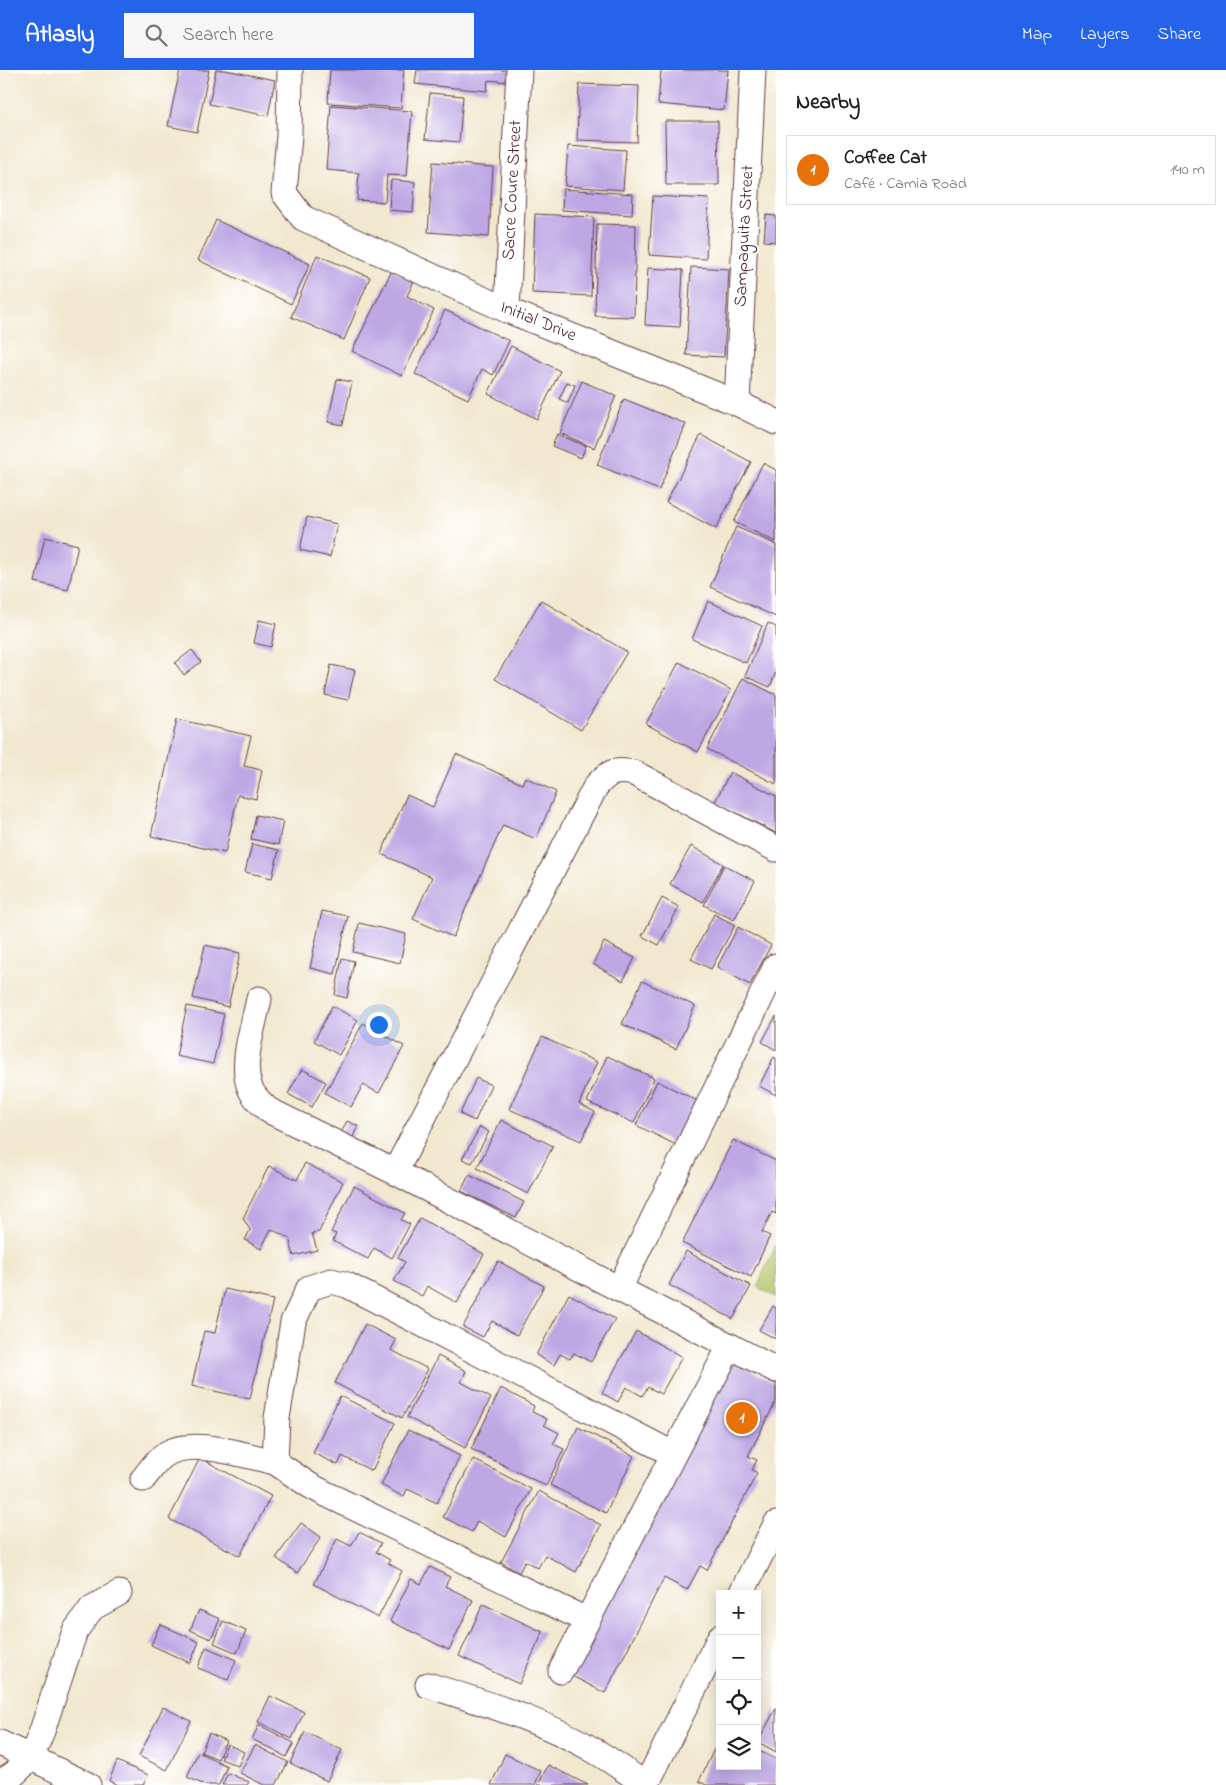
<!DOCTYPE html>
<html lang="en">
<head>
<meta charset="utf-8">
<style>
  body { margin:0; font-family:"Indie Flower",sans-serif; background:#f6f6f6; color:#202124 }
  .controls { position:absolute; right:15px; bottom:15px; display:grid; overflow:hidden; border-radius:0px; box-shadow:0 2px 12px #0003 }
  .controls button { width:45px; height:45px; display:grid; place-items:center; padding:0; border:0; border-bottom:1px solid #e0e0e0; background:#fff; color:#202124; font:25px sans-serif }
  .you { position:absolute; left:378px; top:954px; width:18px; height:18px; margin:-12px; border:4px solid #fff; border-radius:50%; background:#1a73e8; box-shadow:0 0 0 8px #1a73e833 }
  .badge { display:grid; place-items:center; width:32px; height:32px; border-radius:50%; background:#2563eb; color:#fff; font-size:16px; font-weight:700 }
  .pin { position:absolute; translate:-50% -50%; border:2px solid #fff; box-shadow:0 1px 5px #0006 }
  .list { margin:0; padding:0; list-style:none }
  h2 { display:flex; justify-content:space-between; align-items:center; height:65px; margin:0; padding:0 20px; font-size:21px }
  h2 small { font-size:16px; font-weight:400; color:#757577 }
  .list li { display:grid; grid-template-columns:32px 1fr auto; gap:15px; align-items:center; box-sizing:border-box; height:70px; margin:0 10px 10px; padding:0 10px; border:1px solid #e0e0e0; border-radius:0px }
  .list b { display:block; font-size:19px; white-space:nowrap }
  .list p { margin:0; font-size:16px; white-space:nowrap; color:#757577 }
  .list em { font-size:16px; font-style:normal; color:#757577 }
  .icon { flex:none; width:28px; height:28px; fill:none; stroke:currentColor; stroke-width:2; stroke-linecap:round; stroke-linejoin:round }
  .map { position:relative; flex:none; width:776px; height:1715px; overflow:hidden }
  header { display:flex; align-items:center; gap:30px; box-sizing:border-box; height:70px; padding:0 25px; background:#2563eb; color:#fff }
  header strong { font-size:24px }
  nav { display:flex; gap:28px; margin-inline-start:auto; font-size:18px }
  .search { width:350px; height:45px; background:#f6f6f6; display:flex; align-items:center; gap:12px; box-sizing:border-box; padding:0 18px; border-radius:0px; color:#757577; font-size:19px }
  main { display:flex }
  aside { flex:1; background:#fff }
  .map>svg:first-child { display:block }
  .green { fill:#b3c76c; stroke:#7e734c }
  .building { fill:#bda8e4 }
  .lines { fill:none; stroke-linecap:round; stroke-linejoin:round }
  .minor-casing { stroke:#633d44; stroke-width:27 }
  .minor { stroke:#fff; stroke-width:25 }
  .labels { text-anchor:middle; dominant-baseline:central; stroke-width:4.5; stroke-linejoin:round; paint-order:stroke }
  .street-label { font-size:18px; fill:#4a1f2b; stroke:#fff }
</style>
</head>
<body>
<header>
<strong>Atlasly</strong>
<div class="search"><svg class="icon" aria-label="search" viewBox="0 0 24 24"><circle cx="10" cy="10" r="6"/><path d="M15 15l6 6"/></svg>Search here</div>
<nav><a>Map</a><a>Layers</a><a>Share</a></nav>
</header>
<main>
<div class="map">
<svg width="776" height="1715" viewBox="0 0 776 1715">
  <rect width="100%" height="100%" fill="#fff"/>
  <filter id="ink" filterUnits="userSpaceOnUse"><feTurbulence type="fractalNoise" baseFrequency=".02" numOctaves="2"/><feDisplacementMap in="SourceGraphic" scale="10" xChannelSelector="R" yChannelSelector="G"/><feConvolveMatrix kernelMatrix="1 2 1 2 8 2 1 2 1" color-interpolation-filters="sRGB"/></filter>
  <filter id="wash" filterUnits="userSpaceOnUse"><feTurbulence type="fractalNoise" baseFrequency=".0096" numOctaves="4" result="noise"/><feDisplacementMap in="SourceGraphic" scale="20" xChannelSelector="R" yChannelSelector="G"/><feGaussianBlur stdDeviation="1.12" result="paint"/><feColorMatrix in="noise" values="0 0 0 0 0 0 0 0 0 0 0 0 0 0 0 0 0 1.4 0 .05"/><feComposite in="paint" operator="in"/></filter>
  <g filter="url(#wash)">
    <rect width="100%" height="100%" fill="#f1e8cf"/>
    <path class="green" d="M776 1175V1227L757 1217Z"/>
    <g id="blocks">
      <g class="building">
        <path d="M180 0H209L197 62 168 56Z"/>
        <path d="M216 0H225L275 10 268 46 209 34Z"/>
        <path d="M330 0H404L401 38 328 33Z"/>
        <path d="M417 0H509L508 12 488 10 487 21 415 14Z"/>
        <path d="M661 0H728L724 40 658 34Z"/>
        <path d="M579 14 639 16 637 72 577 70Z"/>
        <path d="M430 23 463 26 459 72 425 69Z"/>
        <path d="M331 35 412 41 407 106 387 105 385 132 357 130 359 103 326 100Z"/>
        <path d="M665 51H718L719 115H666Z"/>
        <path d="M568 76 626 80 623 120 565 116Z"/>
        <path d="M433 92 493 97 489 167 428 162Z"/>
        <path d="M391 110 415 112 413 142 389 140Z"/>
        <path d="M563 119 633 124 632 145 562 140Z"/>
        <path d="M653 126 709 129 706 189 649 185Z"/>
        <path d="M535 144 594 147 591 226 532 223Z"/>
        <path d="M766 145 776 146V172L764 171Z"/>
        <path d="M216 150 310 194 291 234 198 190Z"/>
        <path d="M597 154 636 155 634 247 595 246Z"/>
        <path d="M317 185 370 207 344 270 291 247Z"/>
        <path d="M691 197 729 199 724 287 686 285Z"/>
        <path d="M648 198 683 200 680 257 645 255Z"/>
        <path d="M392 200 414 211 407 226 434 240 402 306 352 281Z"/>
        <path d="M445 240 509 271 493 305 482 299 468 329 415 304Z"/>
        <path d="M511 276 560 301 537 349 488 324Z"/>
        <path d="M337 309 352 312 343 355 328 352Z"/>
        <path d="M582 311 616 326 594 378 560 363Z"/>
        <path d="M567 312 575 315 568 333 559 329Z"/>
        <path d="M624 329 686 354 659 420 597 395Z"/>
        <path d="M557 364 586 376 581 388 552 376Z"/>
        <path d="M701 365 751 392 716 459 666 432Z"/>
        <path d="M763 393 776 400V472L734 452Z"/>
        <path d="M307 447 337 454 330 487 300 480Z"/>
        <path d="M736 457 776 474V547L710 517Z"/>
        <path d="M45 467 78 475 68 520 35 512Z"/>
        <path d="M541 530 627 582 581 660 495 609Z"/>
        <path d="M708 531 762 556 746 593 692 569Z"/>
        <path d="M259 550 276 554 271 577 254 573Z"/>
        <path d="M768 553 776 557V602L770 617 745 606Z"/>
        <path d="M192 580 201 592 184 605 175 593Z"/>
        <path d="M679 592 731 620 698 682 646 654Z"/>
        <path d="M331 595 355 600 348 630 325 625Z"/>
        <path d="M743 608 776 625V714L707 679Z"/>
        <path d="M177 649 251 666 244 696 262 700 256 729 238 725 225 783 151 766Z"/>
        <path d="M456 684 522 714 525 707 556 722 536 769 503 755 453 867 413 849 432 807 381 784 407 725 433 737Z"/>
        <path d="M730 702 776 726V763L715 732Z"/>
        <path d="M256 745 283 751 278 775 251 769Z"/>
        <path d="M252 774 279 780 272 808 245 802Z"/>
        <path d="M691 776 723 794 703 832 670 814Z"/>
        <path d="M724 795 755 811 734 850 704 835Z"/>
        <path d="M662 828 679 837 659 875 642 866Z"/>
        <path d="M322 841 348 846 335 904 310 898Z"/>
        <path d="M714 844 735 855 711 899 691 889Z"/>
        <path d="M359 853 406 864 400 893 353 882Z"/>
        <path d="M738 857 771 875 750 915 717 897Z"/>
        <path d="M604 872 635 888 623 911 593 894Z"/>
        <path d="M205 875 240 883 228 937 193 928Z"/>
        <path d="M342 888 354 891 347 928 335 925Z"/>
        <path d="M642 911 695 936 676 979 622 954Z"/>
        <path d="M187 936 224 944 213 994 176 986Z"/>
        <path d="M332 936 358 950 339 985 314 971Z"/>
        <path d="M776 946V980L762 972Z"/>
        <path d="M363 953 404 976 379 1023 363 1015 351 1037 325 1023Z"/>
        <path d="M542 967 597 992 579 1034 595 1042 581 1071 509 1039Z"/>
        <path d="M607 986 654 1008 634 1053 587 1032Z"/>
        <path d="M774 987 776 988V1025L759 1016Z"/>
        <path d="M302 999 326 1012 312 1037 288 1024Z"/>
        <path d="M476 1008 491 1015 475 1051 460 1044Z"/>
        <path d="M657 1011 702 1033 680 1077 636 1055Z"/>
        <path d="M501 1050 553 1076 528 1124 477 1098Z"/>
        <path d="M347 1051 358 1056 349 1075 338 1069Z"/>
        <path d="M480 1057 489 1062 472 1093 462 1089Z"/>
        <path d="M733 1070 776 1091V1144L772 1142 762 1162 770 1166 751 1207 682 1173Z"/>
        <path d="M305 1093 343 1112 319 1162 312 1163 317 1180 294 1186 289 1168 271 1159 261 1179 245 1170 250 1160 243 1148 269 1096 297 1110Z"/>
        <path d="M469 1105 524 1132 516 1148 461 1121Z"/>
        <path d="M354 1116 405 1143 401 1150 410 1154 392 1188 374 1178 368 1189 333 1171 336 1164 331 1162Z"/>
        <path d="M420 1148 484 1184 457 1233 427 1216 422 1226 394 1211 405 1192 398 1188Z"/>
        <path d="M686 1181 751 1216 733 1249 669 1215Z"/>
        <path d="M498 1191 544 1216 517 1265 492 1251 483 1267 463 1257Z"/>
        <path d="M225 1219 273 1230 250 1329 192 1316 204 1261 215 1263Z"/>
        <path d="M569 1224 615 1249 591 1292 574 1283 570 1289 560 1284 554 1295 536 1285Z"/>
        <path d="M773 1236 776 1238V1269L759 1260Z"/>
        <path d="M365 1254 396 1270 391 1280 428 1299 402 1348 335 1313Z"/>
        <path d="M636 1261 682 1287 661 1324 648 1317 642 1326 626 1317 618 1332 602 1323Z"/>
        <path d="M438 1286 466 1301 461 1312 491 1328 465 1378 407 1347Z"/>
        <path d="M733 1291 776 1314V1331L748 1386 757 1390 752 1400 757 1403 707 1500 700 1496 687 1520 664 1508 605 1623 568 1604Z"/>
        <path d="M501 1318 534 1336 532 1342 547 1349 544 1355 559 1363 553 1374 564 1379 546 1416 471 1379Z"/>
        <path d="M340 1326 395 1353 372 1401 342 1386 338 1395 313 1383Z"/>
        <path d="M578 1357 634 1386 606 1443 550 1415Z"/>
        <path d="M408 1360 460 1386 437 1433 407 1419 404 1427 381 1415Z"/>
        <path d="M200 1388 271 1426 240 1486 169 1449Z"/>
        <path d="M473 1389 531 1419 506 1467 477 1451 472 1462 443 1447Z"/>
        <path d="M539 1421 601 1455 576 1502 545 1485 538 1498 525 1491 519 1503 501 1492Z"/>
        <path d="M301 1453 321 1467 297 1503 276 1488Z"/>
        <path d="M359 1462 381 1473 376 1482 390 1490 388 1493 402 1501 378 1548 314 1514 337 1469 351 1476Z"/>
        <path d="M430 1497 450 1507 445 1516 473 1530 449 1580 390 1551 411 1509 421 1514Z"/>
        <path d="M483 1534 543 1562 519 1614 459 1586Z"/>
        <path d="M199 1540 220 1549 211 1569 190 1560Z"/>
        <path d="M223 1551 246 1561 237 1583 214 1573Z"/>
        <path d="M160 1554 199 1572 190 1593 151 1575Z"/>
        <path d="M206 1577 236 1590 228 1610 198 1598Z"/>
        <path d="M270 1626 304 1642 292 1669 258 1652Z"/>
        <path d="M163 1637 191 1651 167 1700 139 1686Z"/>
        <path d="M776 1638V1682L758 1672Z"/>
        <path d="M259 1655 294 1673 286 1687 252 1669Z"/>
        <path d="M305 1662 342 1680 327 1711 290 1693Z"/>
        <path d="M209 1663 226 1671 218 1689 201 1682Z"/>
        <path d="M720 1667V1696H757V1680L776 1689V1715H706L699 1711Z"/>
        <path d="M227 1674 244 1682 238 1696 221 1689Z"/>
        <path d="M255 1675 288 1692 276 1715H264L240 1703Z"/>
        <path d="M198 1682 227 1696 219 1715H205L187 1707Z"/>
        <path d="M505 1684 541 1701 535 1715H491Z"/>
        <path d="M117 1691 148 1705 143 1715H118L109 1711Z"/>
        <path d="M548 1695 588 1715H538Z"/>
        <path d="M228 1703 249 1712 247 1715H222Z"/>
      </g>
    </g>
  </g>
  <g filter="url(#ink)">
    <use href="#blocks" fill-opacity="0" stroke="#633d44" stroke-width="1"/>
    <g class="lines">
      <defs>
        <g id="minor">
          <path d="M290 0 289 66 284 123 303 148 507 240 737 333 776 352"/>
          <path d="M507 240 519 0"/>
          <path d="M737 333 753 0"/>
          <path d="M259 929C254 954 241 991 249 1015 252 1026 261 1033 268 1040L395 1102 619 1219 776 896"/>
          <path d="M395 1102 596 716C609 702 614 699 634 703L776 779"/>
          <path d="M730 1276 776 1300"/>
          <path d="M143 1409C149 1402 155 1392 163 1386 190 1366 245 1386 275 1392"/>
          <path d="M741 1524 776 1454"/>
          <path d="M586 1550 324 1423 309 1415 275 1392 277 1348 293 1252 309 1218 331 1211 347 1215 673 1384"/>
          <path d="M561 1601 730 1276 619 1219"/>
          <path d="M428 1615C484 1633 543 1650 595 1681 612 1691 629 1703 646 1715"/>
          <path d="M0 1673 88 1715"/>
          <path d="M0 1713 14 1704 31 1688 42 1661 75 1561 92 1538 119 1523"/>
          <path d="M646 1715 720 1567"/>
        </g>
      </defs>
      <use href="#minor" class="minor-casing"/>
      <use href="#minor" class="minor"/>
    </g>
  </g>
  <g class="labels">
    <g class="street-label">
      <text transform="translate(513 120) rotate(-87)">Sacre Coure Street</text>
      <text transform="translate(745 166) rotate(-87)">Sampaguita Street</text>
      <text transform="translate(538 252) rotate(22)">Initial Drive</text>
    </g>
  </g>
</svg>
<div class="controls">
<button>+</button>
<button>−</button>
<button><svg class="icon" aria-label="locate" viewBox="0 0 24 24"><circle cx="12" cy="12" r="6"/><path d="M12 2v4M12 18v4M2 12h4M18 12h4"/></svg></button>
<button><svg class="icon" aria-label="layers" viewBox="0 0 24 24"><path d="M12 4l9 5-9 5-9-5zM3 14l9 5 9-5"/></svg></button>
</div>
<div class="you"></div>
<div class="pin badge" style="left:742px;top:1348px;background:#e8710a">1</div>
</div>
<aside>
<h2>Nearby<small></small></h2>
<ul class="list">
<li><span class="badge" style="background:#e8710a">1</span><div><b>Coffee Cat</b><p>Café · Camia Road</p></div><em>140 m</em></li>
</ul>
</aside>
</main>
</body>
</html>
